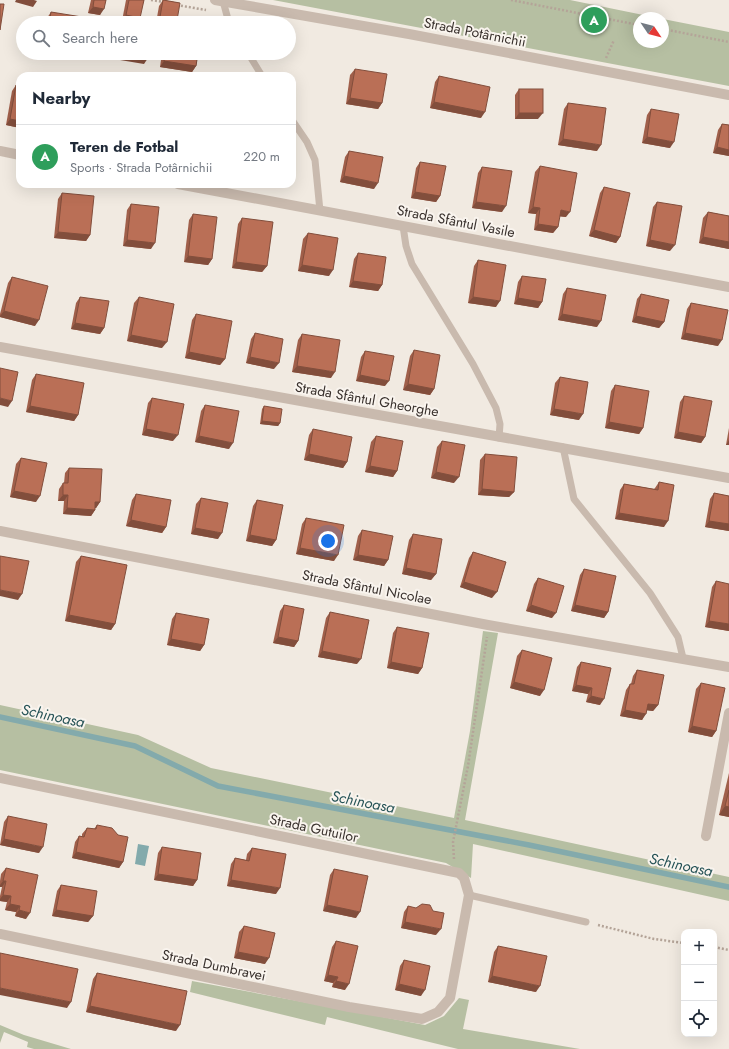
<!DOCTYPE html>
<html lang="en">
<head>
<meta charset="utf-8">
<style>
  body { margin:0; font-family:Jost,sans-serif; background:#f6f6f7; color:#1f2937 }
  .controls { position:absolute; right:12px; bottom:12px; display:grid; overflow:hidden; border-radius:8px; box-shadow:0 4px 16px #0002 }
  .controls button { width:36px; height:36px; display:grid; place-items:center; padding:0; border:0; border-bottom:1px solid #e0e1e3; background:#fff; color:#1f2937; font:20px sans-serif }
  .compass { position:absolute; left:633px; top:12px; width:36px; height:36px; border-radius:50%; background:#fff; box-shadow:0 4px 16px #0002; rotate:125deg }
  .you { position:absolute; left:328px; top:541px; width:14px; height:14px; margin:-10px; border:3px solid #fff; border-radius:50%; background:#1a73e8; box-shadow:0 0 0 6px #1a73e833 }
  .badge { display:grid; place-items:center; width:26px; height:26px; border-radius:50%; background:#255256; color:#fff; font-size:13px; font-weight:700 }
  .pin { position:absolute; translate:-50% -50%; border:2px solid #fff; box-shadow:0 1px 4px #0006 }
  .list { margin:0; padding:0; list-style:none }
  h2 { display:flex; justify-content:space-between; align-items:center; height:52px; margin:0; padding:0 16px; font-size:17px }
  h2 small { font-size:13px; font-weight:400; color:#747a83 }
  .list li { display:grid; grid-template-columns:26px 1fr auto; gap:12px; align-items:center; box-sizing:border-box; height:64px; padding:0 16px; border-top:1px solid #e0e1e3 }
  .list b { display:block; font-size:15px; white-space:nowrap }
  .list p { margin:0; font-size:13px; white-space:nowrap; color:#747a83 }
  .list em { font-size:13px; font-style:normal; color:#747a83 }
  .icon { flex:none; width:22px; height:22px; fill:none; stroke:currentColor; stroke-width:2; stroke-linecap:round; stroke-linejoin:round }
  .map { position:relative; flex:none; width:729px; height:1049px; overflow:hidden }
  .search { position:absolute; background:#fff; box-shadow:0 4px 16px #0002; left:16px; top:16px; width:280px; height:44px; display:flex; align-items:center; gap:10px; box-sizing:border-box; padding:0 14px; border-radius:22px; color:#747a83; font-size:15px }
  .panel { position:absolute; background:#fff; box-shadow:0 4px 16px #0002; left:16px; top:72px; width:280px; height:116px; border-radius:12px }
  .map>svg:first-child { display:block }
  .green { fill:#b6bfa2 }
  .water { fill:#83aaac }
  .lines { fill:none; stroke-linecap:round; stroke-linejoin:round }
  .stream { stroke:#83aaac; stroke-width:5.5 }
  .path { stroke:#b4a498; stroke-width:2.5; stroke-dasharray:2 2; stroke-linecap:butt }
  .service { stroke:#c9baae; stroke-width:7 }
  .minor { stroke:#c9baae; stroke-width:10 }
  .tertiary { stroke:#c9baae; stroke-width:10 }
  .wall { fill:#a05f4a }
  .shaded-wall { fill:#824e3c }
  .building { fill:#ba6f56; stroke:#824e3c }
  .labels { text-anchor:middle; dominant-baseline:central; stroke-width:4; stroke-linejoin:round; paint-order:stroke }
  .street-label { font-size:14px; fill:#38302c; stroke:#f9f4ee }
  .water-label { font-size:15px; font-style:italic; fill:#255256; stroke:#f9f4ee }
</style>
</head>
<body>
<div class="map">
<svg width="729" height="1049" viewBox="0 0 729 1049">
  <rect width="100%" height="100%" fill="#f1eae1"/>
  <g class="green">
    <path d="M273 0H570L658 18H639V42H663V19L729 32V86Z"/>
    <path d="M483 631 498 633 465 820 729 877V901L473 844 471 878 446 863 0 770V705L138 735 211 768 454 818 470 731Z"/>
    <path d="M192 981 425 1025 444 1016 459 998 469 1000 463 1029 580 1049H458L327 1017 325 1025 190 992Z"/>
    <path d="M0 1025 24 1035 71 1049H34L27 1047 28 1042 4 1032 0 1043Z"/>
  </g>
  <path class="water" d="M138 844 149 846 145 866 135 864Z"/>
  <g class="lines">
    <path class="stream" d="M0 717 135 746 218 786 529 845 729 887"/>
    <g class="path">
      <path d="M151 0 164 2"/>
      <path d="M511 0 639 25"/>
      <path d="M177 5 206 10"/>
      <path d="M663 29 729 42"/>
      <path d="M606 58 614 40"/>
      <path d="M454 859 453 842 468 766 487 637"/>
      <path d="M598 925 654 939 684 943"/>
      <path d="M714 947 729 950"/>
    </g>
    <g class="service">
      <path d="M223 1 229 23"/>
      <path d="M248 53 262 76"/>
      <path d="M292 120 307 142 315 160 320 211"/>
      <path d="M403 226 406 246 412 264 473 364 496 408 500 424 499 438"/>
      <path d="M563 447 574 499 650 593 678 637 683 658"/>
      <path d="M469 895 586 922"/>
    </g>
    <g class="minor">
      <path d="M0 151 20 155"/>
      <path d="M178 184 729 287"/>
      <path d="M0 347 729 478"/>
      <path d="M0 531 488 625 729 667"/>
      <path d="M0 778 459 873 464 878 469 895 450 998 438 1012 422 1019 349 1007 0 934"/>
      <path d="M706 836 729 713"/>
    </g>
    <path class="tertiary" d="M215 0 409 34 729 95"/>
  </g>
  <g class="wall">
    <path d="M91 0H106L100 15 88 13Z"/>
    <path d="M126 0H144L137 23H132L122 21Z"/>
    <path d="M163 0 180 3 156 23 159 6Z"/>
    <path d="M51 12 81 23H46L47 18Z"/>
    <path d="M162 53H198L196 66 192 72 160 67Z"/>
    <path d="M355 69 382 103 378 109 346 104 350 75Z"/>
    <path d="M439 76 481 118 430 108 435 82Z"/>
    <path d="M16 85 20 86V128L6 125 12 91Z"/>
    <path d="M519 89 538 119H515V95Z"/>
    <path d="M568 103 597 151 558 145 564 109Z"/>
    <path d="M651 109 670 148 642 143 647 115Z"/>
    <path d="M722 124 729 125V156L713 153 718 130Z"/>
    <path d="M349 151 374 189 340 182 345 157Z"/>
    <path d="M420 162 440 196 436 202 411 198 416 168Z"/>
    <path d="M540 166 566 217 559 216 558 227 553 233 534 230 536 214 528 213 535 172Z"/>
    <path d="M482 167 502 212 472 208 478 173Z"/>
    <path d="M604 187 620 237 616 243 589 236 600 193Z"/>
    <path d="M62 193 90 235 86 241 54 238 58 199Z"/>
    <path d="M657 202 670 251 646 246 653 207Z"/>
    <path d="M131 204 151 249 123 246 127 210Z"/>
    <path d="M708 212 729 216V249L699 243 703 218Z"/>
    <path d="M193 214 212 259 208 265 184 262 189 220Z"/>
    <path d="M242 218 267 266 262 272 232 268 238 224Z"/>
    <path d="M308 233 329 276 298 271 303 239Z"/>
    <path d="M358 253 382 285 378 291 349 287 354 259Z"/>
    <path d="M478 260 496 307 468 303 474 266Z"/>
    <path d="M522 276 542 302 538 308 514 304 518 282Z"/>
    <path d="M12 277 35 326 0 317V314L8 283Z"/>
    <path d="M567 288 597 327 558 320 563 294Z"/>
    <path d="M641 294 664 322 659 328 632 322 637 299Z"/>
    <path d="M80 297 104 328 100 334 71 329 76 303Z"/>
    <path d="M139 297 162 348 127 341 134 303Z"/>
    <path d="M691 303 718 346 681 339 687 309Z"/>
    <path d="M196 314 225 359 220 365 185 358 192 320Z"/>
    <path d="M255 333 274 369 246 363 251 339Z"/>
    <path d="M302 334 331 378 292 372 298 340Z"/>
    <path d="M414 350 434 389 430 395 403 390 410 356Z"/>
    <path d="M365 351 385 386 356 381 361 357Z"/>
    <path d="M36 374 78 415 74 421 26 412 32 380Z"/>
    <path d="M560 377 579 420 550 415 555 383Z"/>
    <path d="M615 385 643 428 639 434 605 428 611 391Z"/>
    <path d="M684 396 705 437 701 443 674 438 680 402Z"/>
    <path d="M152 398 173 441 142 435 148 403Z"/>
    <path d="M205 405 229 449 195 442 201 411Z"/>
    <path d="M264 406 280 423 278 426 260 424 262 409Z"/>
    <path d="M729 428V445H726Z"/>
    <path d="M313 429 347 462 343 468 304 460 309 435Z"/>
    <path d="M376 436 397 471 393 477 365 472 371 442Z"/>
    <path d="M442 441 454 483 431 478 437 447Z"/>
    <path d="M485 454 514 492 509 497 478 495 480 460Z"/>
    <path d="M21 458 36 502 10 497 16 464Z"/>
    <path d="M69 468 100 502 96 508H95V510L91 516 63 514 64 501H58L59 489 63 483H64L65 473Z"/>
    <path d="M659 482 664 527 615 519 620 490 624 484 654 489 655 488Z"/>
    <path d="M714 493 729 496V531L705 527 710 499Z"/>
    <path d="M136 494 166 527 162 533 126 526 132 500Z"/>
    <path d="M201 498 218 539 191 534 196 504Z"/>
    <path d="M257 500 276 540 272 546 246 541 253 506Z"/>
    <path d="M306 518 334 561 296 554 302 524Z"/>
    <path d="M362 530 388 560 384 566 353 560 358 536Z"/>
    <path d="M413 534 436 574 431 580 402 574 409 540Z"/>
    <path d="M473 552 492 598 460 587 469 558Z"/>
    <path d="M81 556 115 624 111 630 65 621 76 562Z"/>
    <path d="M584 569 608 612 604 618 571 611 580 575Z"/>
    <path d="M538 578 552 618 526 611 534 584Z"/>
    <path d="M716 581 729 631 705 627 712 587Z"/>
    <path d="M284 605 298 641 294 647 273 643 280 611Z"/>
    <path d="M330 612 357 664 318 657 326 618Z"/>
    <path d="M176 613 204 645 200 651 167 645 172 619Z"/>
    <path d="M397 627 422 668 418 674 387 668 393 633Z"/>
    <path d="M522 650 540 696 510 688 517 656Z"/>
    <path d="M581 662 600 705 586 702 588 694 572 691 577 667Z"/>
    <path d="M637 670 658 705 653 711 647 710 642 720 620 716 626 690 630 684H631L633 676Z"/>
    <path d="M701 683 716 731 712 737 688 732 696 689Z"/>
    <path d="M729 773V817L719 815Z"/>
    <path d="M8 816 39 853 0 845 4 822Z"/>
    <path d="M97 825 123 862 119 868 72 858 75 842 79 836H82V834L87 828 94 829Z"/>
    <path d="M162 847 197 880 193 886 154 880 158 853Z"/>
    <path d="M252 848 276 894 227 886 231 864 235 858 246 860 247 854Z"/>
    <path d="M6 868 26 919 15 916 16 912 5 910 7 902 0 901V896L2 887H0V881L1 874Z"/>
    <path d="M334 869 356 918 323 911 330 875Z"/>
    <path d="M61 885 93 916 88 922 52 916 57 891Z"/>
    <path d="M408 906 436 935 401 928 404 912Z"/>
    <path d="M244 926 265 964 234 958 239 932Z"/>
    <path d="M336 941 345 990 332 987 333 983 324 981 332 947Z"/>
    <path d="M498 946 536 992 488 982 494 952Z"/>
    <path d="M404 960 421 996 395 990 400 966Z"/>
    <path d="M97 973 176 1031 86 1012 93 979Z"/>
  </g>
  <g class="shaded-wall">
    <path d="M16 0H34L37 1 33 7 15 2Z"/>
    <path d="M93 7 104 9 100 15 88 13Z"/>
    <path d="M126 15 140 18 137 23H132L122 21Z"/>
    <path d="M160 17 177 20 175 23H156Z"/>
    <path d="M50 53H75L73 57Z"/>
    <path d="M105 53H117L148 58 144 64 102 57Z"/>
    <path d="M164 61 196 66 192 72 160 67Z"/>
    <path d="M350 98 382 103 378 109 346 104Z"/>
    <path d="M434 102 485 112 481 118 430 108Z"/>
    <path d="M519 113H543L538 119H515Z"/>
    <path d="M10 119 20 121V128L6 125Z"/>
    <path d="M647 137 674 142 670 148 642 143Z"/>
    <path d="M563 139 601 145 597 151 558 145Z"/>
    <path d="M717 147 729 150V156L713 153Z"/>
    <path d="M344 176 378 183 374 189 340 182Z"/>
    <path d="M415 192 440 196 436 202 411 198Z"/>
    <path d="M476 202 506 206 502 212 472 208Z"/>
    <path d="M533 207 540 208 536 214 528 213Z"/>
    <path d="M561 210 570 212 566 217 556 216Z"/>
    <path d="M538 224 558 227 553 233 534 230Z"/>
    <path d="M594 230 620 237 616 243 589 236Z"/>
    <path d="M58 232 90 235 86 241 54 238Z"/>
    <path d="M703 237 729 242V249L699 243Z"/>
    <path d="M127 240 155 243 151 249 123 246Z"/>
    <path d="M650 240 675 245 670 251 646 246Z"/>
    <path d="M188 256 212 259 208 265 184 262Z"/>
    <path d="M236 262 267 266 262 272 232 268Z"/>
    <path d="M302 265 333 270 329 276 298 271Z"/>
    <path d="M353 281 382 285 378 291 349 287Z"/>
    <path d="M473 297 500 301 496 307 468 303Z"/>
    <path d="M518 298 542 302 538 308 514 304Z"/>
    <path d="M4 311 39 320 35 326 0 317V316Z"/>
    <path d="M562 314 601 321 597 327 558 320Z"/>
    <path d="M636 316 664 322 659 328 632 322Z"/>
    <path d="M75 323 104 328 100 334 71 329Z"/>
    <path d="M685 333 722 340 718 346 681 339Z"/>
    <path d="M131 335 167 342 162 348 127 341Z"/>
    <path d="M189 352 225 359 220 365 185 358Z"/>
    <path d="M250 357 279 363 274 369 246 363Z"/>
    <path d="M297 366 335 372 331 378 292 372Z"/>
    <path d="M360 375 389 381 385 386 356 381Z"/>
    <path d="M408 384 434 389 430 395 403 390Z"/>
    <path d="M0 398 12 401 8 407 0 405Z"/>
    <path d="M30 406 78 415 74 421 26 412Z"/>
    <path d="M554 409 583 414 579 420 550 415Z"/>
    <path d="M262 421 280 423 278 426 260 424Z"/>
    <path d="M609 422 643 428 639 434 605 428Z"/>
    <path d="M146 429 178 435 173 441 142 435Z"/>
    <path d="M678 432 705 437 701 443 674 438Z"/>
    <path d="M199 436 233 443 229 449 195 442Z"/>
    <path d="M729 440V445H726Z"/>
    <path d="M309 454 347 462 343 468 304 460Z"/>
    <path d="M370 466 397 471 393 477 365 472Z"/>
    <path d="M436 472 459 477 454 483 431 478Z"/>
    <path d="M482 489 514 492 509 497 478 495Z"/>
    <path d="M14 491 40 496 36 502 10 497Z"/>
    <path d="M63 495H68L64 501H58Z"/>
    <path d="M95 502H100L96 508H91Z"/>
    <path d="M67 508 95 510 91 516 63 514Z"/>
    <path d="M619 513 668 521 664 527 615 519Z"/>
    <path d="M131 520 166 527 162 533 126 526Z"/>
    <path d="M709 521 729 524V531L705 527Z"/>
    <path d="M195 528 222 533 218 539 191 534Z"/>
    <path d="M250 535 276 540 272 546 246 541Z"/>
    <path d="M300 548 338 555 334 561 296 554Z"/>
    <path d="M358 555 388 560 384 566 353 560Z"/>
    <path d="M406 568 436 574 431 580 402 574Z"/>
    <path d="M464 582 497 592 492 598 460 587Z"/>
    <path d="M0 590 22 594 18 600 0 596Z"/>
    <path d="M531 605 556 613 552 618 526 611Z"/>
    <path d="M575 605 608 612 604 618 571 611Z"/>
    <path d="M69 615 115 624 111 630 65 621Z"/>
    <path d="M709 621 729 624V631L705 627Z"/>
    <path d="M278 637 298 641 294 647 273 643Z"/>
    <path d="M171 639 204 645 200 651 167 645Z"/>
    <path d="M322 651 361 659 357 664 318 657Z"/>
    <path d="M391 662 422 668 418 674 387 668Z"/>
    <path d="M514 682 544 690 540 696 510 688Z"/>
    <path d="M576 685 592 688 588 694 572 691Z"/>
    <path d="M591 696 604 699 600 705 586 702Z"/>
    <path d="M648 704 658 705 653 711 644 710Z"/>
    <path d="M625 710 646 714 642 720 620 716Z"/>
    <path d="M692 726 716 731 712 737 688 732Z"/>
    <path d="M725 806 729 807V817L719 815Z"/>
    <path d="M4 839 43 847 39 853 0 845Z"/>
    <path d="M76 852 123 862 119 868 72 858Z"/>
    <path d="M158 874 197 880 193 886 154 880Z"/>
    <path d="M231 880 280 888 276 894 227 886Z"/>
    <path d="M3 881H6L2 887H0V885Z"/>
    <path d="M3 895 11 896 7 902 0 901V899Z"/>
    <path d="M10 904 20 906 16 912 5 910Z"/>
    <path d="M327 905 360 912 356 918 323 911Z"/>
    <path d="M19 910 30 913 26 919 15 916Z"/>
    <path d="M56 910 93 916 88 922 52 916Z"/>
    <path d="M405 922 441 929 436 935 401 928Z"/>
    <path d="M238 952 269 958 265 964 234 958Z"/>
    <path d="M328 975 338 977 333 983 324 981Z"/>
    <path d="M492 976 540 986 536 992 488 982Z"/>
    <path d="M336 981 349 984 345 990 332 987Z"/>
    <path d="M399 984 425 990 421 996 395 990Z"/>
    <path d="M0 988 71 1002 67 1008 0 995Z"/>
    <path d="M90 1006 180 1025 176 1031 86 1012Z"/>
  </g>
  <g class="building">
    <path d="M94 0H106L104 9 93 7Z"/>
    <path d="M129 0H144L140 18 126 15Z"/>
    <path d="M163 0 180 3 177 20 160 17Z"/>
    <path d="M0 4H4L0 30Z"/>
    <path d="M51 12 82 17 81 23H49Z"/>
    <path d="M117 53H149L148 58Z"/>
    <path d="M165 53H198L196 66 164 61Z"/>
    <path d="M355 69 387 74 382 103 350 98Z"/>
    <path d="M439 76 490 87 485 112 434 102Z"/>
    <path d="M16 85 20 86V121L10 119Z"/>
    <rect x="519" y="89" width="24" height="24"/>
    <path d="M568 103 606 108 601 145 563 139Z"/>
    <path d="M651 109 679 114 674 142 647 137Z"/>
    <path d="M722 124 729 125V150L717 147Z"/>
    <path d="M349 151 383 157 378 183 344 176Z"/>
    <path d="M420 162 446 166 440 196 415 192Z"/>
    <path d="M540 166 577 173 570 212 561 210 558 227 538 224 540 208 533 207Z"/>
    <path d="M482 167 512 171 506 206 476 202Z"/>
    <path d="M604 187 630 193 620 237 594 230Z"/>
    <path d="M62 193 94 196 90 235 58 232Z"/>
    <path d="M657 202 682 206 675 245 650 240Z"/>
    <path d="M131 204 159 207 155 243 127 240Z"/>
    <path d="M708 212 729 216V242L703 237Z"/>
    <path d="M193 214 217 217 212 259 188 256Z"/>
    <path d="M242 218 273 222 267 266 236 262Z"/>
    <path d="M308 233 338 238 333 270 302 265Z"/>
    <path d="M358 253 386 257 382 285 353 281Z"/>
    <path d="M478 260 506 265 500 301 473 297Z"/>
    <path d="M522 276 546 279 542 302 518 298Z"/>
    <path d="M12 277 48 286 39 320 4 311Z"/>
    <path d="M567 288 606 295 601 321 562 314Z"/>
    <path d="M641 294 669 300 664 322 636 316Z"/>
    <path d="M80 297 109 301 104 328 75 323Z"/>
    <path d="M139 297 174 304 167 342 131 335Z"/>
    <path d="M691 303 728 310 722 340 685 333Z"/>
    <path d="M196 314 232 321 225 359 189 352Z"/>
    <path d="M255 333 283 339 279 363 250 357Z"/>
    <path d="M302 334 340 340 335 372 297 366Z"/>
    <path d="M414 350 440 355 434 389 408 384Z"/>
    <path d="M365 351 394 356 389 381 360 375Z"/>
    <path d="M0 368 18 372 12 401 0 398Z"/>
    <path d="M36 374 84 383 78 415 30 406Z"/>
    <path d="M560 377 588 382 583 414 554 409Z"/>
    <path d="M615 385 649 391 643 428 609 422Z"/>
    <path d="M684 396 712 401 705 437 678 432Z"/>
    <path d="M152 398 184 404 178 435 146 429Z"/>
    <path d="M205 405 239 411 233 443 199 436Z"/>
    <path d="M264 406 282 409 280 423 262 421Z"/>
    <path d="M313 429 352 437 347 462 309 454Z"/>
    <path d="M376 436 403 441 397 471 370 466Z"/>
    <path d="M442 441 465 445 459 477 436 472Z"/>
    <path d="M485 454 517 457 514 492 482 489Z"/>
    <path d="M21 458 47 463 40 496 14 491Z"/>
    <path d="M69 468 102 469 100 502H95V510L67 508 68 495H63V483H68Z"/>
    <path d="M659 482 674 485 668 521 619 513 624 484 658 490Z"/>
    <path d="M714 493 729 496V524L709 521Z"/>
    <path d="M136 494 171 500 166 527 131 520Z"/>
    <path d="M201 498 228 503 222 533 195 528Z"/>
    <path d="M257 500 283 505 276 540 250 535Z"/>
    <path d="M306 518 344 525 338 555 300 548Z"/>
    <path d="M362 530 393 536 388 560 358 555Z"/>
    <path d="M413 534 442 539 436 574 406 568Z"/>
    <path d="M473 552 506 562 497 592 464 582Z"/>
    <path d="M0 556 29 561 22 594 0 590Z"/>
    <path d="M81 556 127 565 115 624 69 615Z"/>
    <path d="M584 569 616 576 608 612 575 605Z"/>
    <path d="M538 578 564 586 556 613 531 605Z"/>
    <path d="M716 581 729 584V624L709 621Z"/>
    <path d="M284 605 304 609 298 641 278 637Z"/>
    <path d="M330 612 369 620 361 659 322 651Z"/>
    <path d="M176 613 209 619 204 645 171 639Z"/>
    <path d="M397 627 429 633 422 668 391 662Z"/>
    <path d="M522 650 552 658 544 690 514 682Z"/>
    <path d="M581 662 611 668 604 699 591 696 592 688 576 685Z"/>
    <path d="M637 670 664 675 658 705 648 704 646 714 625 710 630 684H634Z"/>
    <path d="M701 683 725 688 716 731 692 726Z"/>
    <path d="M729 790V807L725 806Z"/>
    <path d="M8 816 47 824 43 847 4 839Z"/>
    <path d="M97 825 112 828 118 835 128 837 123 862 76 852 79 836 84 837 87 828 96 829Z"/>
    <path d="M162 847 201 853 197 880 158 874Z"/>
    <path d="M252 848 286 854 280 888 231 880 235 858 249 861Z"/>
    <path d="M6 868 38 875 30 913 19 910 20 906 10 904 11 896 3 895 6 881H3Z"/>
    <path d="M334 869 368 876 360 912 327 905Z"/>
    <path d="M61 885 97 891 93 916 56 910Z"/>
    <path d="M422 904 430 905 433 911 444 913 441 929 405 922 408 906 416 908Z"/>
    <path d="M244 926 275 933 269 958 238 952Z"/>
    <path d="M336 941 358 946 349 984 336 981 338 977 328 975Z"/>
    <path d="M498 946 547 956 540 986 492 976Z"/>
    <path d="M0 953 78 969 71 1002 0 988Z"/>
    <path d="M404 960 430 966 425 990 399 984Z"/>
    <path d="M97 973 187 991 180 1025 90 1006Z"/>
  </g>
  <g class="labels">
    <g class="street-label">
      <text transform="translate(475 32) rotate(11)">Strada Potârnichii</text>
      <text transform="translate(456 221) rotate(11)">Strada Sfântul Vasile</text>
      <text transform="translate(367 399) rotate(10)">Strada Sfântul Gheorghe</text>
      <text transform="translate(367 587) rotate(11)">Strada Sfântul Nicolae</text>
      <text transform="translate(314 828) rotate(12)">Strada Gutuilor</text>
      <text transform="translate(214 965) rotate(12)">Strada Dumbravei</text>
    </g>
    <g class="water-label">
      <text transform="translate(53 716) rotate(12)">Schinoasa</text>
      <text transform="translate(363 802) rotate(11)">Schinoasa</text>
      <text transform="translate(681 865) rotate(12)">Schinoasa</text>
    </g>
  </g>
</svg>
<div class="controls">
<button>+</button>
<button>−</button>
<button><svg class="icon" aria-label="locate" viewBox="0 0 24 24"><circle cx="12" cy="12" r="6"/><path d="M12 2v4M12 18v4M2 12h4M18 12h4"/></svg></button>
</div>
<svg class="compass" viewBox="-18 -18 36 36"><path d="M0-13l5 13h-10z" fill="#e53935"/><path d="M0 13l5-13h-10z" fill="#747a83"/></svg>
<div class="you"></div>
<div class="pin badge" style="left:594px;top:20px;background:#2e9e5b">A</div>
<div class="search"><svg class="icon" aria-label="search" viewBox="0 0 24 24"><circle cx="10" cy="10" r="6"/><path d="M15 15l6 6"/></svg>Search here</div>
<section class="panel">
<h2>Nearby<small></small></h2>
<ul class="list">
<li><span class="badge" style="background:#2e9e5b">A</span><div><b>Teren de Fotbal</b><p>Sports · Strada Potârnichii</p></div><em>220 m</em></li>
</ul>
</section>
</div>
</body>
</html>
